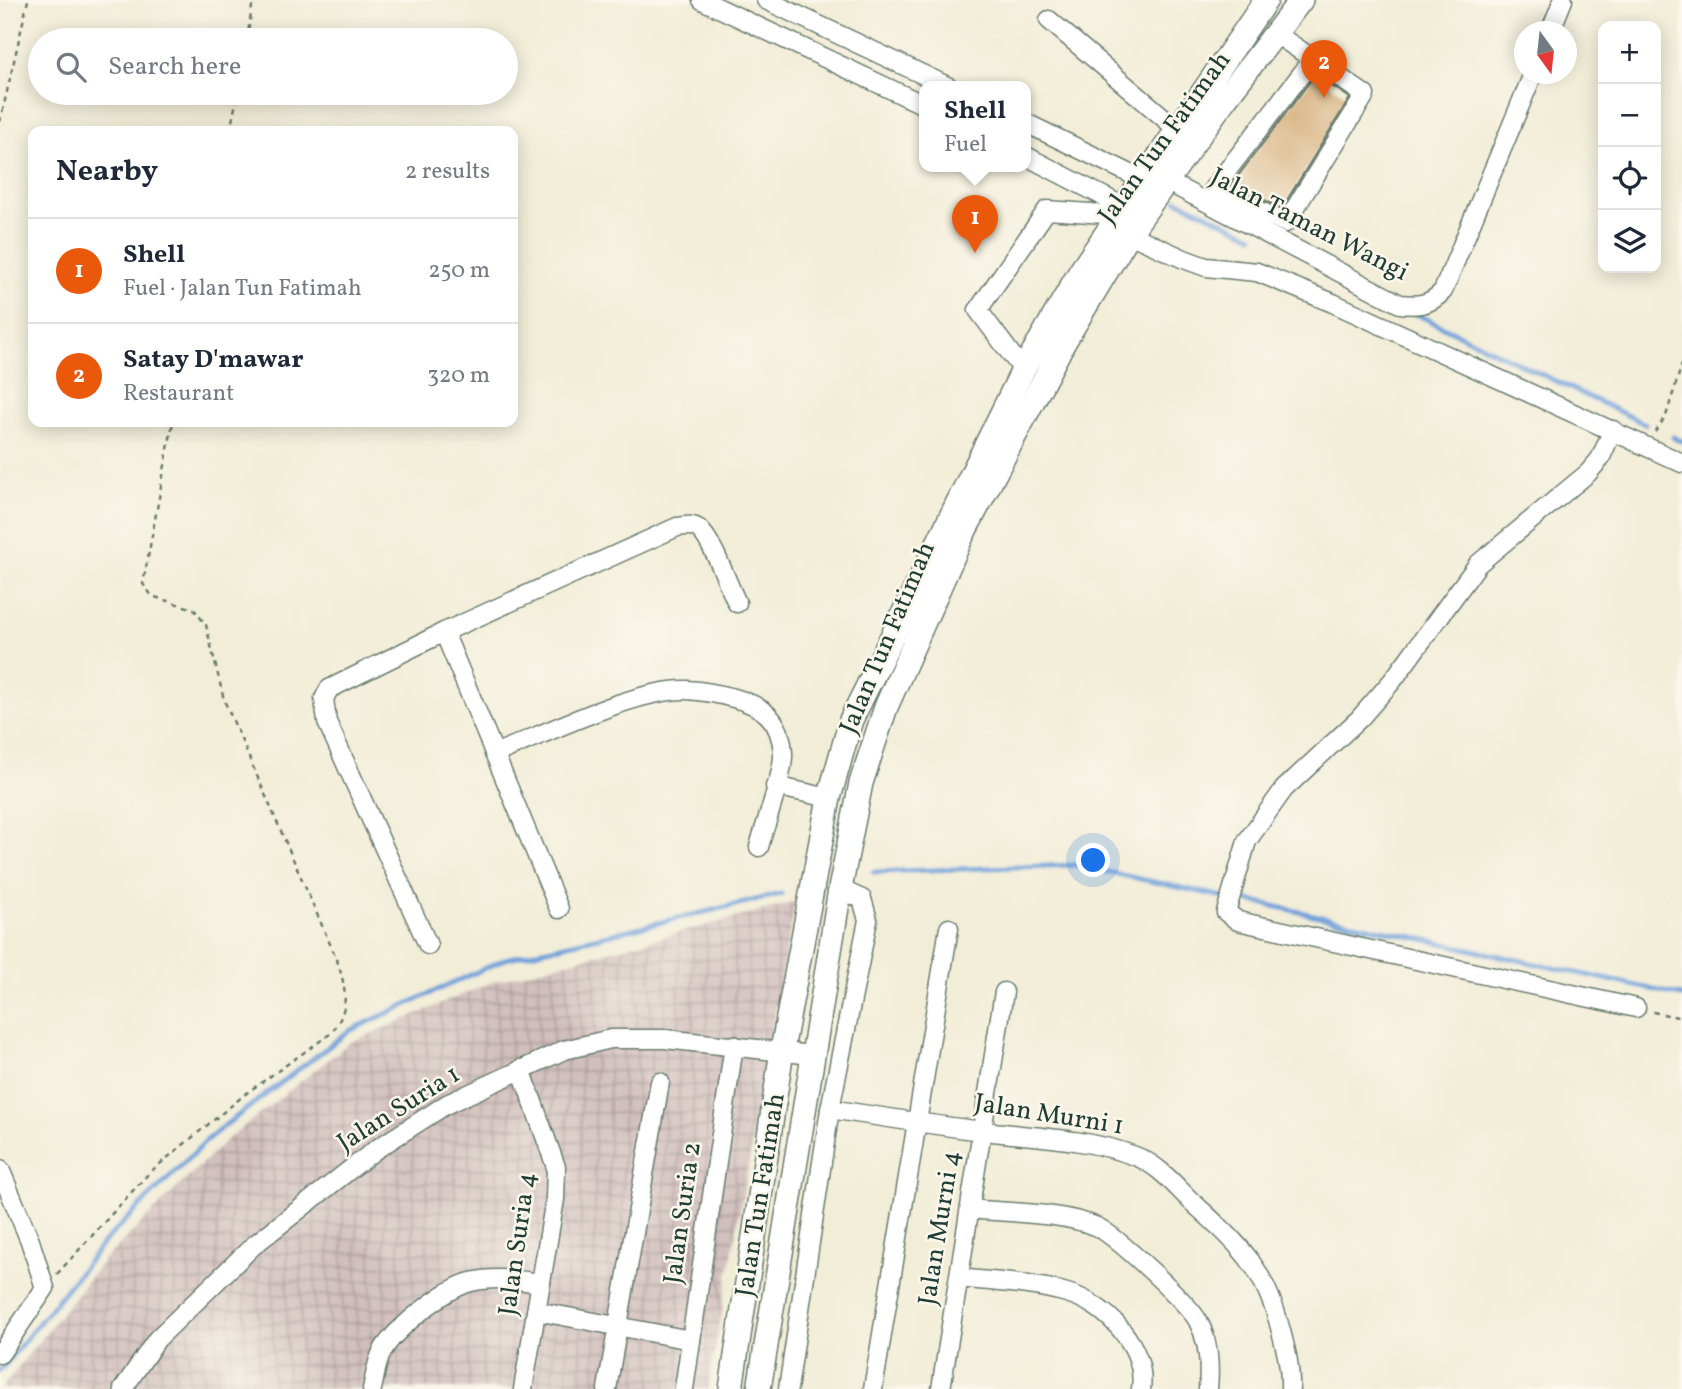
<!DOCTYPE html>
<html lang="en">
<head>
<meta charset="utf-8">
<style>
  body { margin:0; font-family:Vollkorn,serif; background:#f6f6f7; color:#1f2937 }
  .controls { position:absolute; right:21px; top:21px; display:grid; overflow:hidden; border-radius:14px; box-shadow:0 4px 18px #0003 }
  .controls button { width:63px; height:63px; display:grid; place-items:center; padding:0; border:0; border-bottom:2px solid #e0e1e3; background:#fff; color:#1f2937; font:35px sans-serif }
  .compass { position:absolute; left:1514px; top:21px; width:63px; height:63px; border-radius:50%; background:#fff; box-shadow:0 4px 18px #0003; rotate:165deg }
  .you { position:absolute; left:1094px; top:861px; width:24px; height:24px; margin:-18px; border:5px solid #fff; border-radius:50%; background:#1a73e8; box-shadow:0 0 0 10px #1a73e833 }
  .badge { display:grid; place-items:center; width:46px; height:46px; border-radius:50%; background:#ea580c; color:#fff; font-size:23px; font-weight:700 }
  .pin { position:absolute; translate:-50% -58px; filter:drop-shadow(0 2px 4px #0008) }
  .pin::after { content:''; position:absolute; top:37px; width:24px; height:21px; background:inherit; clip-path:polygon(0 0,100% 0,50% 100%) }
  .popup { position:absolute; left:919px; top:81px; width:112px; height:91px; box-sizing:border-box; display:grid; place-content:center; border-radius:14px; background:#fff; filter:drop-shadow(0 2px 5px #0005); font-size:23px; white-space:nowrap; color:#747a83 }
  .popup b { font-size:26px; color:#1f2937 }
  .popup::after { content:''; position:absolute; left:50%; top:100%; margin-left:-14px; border:14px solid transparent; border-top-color:#fff }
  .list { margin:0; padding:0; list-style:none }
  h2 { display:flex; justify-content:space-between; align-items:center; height:91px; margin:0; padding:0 28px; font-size:30px }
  h2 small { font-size:23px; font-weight:400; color:#747a83 }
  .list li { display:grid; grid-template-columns:46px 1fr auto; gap:21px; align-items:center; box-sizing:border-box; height:105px; padding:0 28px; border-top:2px solid #e0e1e3 }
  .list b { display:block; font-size:26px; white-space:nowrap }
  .list p { margin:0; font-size:23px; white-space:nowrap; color:#747a83 }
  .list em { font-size:23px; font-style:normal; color:#747a83 }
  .icon { flex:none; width:38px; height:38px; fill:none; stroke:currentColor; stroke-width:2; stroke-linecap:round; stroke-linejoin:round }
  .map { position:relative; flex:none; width:1682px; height:1389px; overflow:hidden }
  .search { position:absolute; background:#fff; box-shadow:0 4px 18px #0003; left:28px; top:28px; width:490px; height:77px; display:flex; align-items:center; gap:18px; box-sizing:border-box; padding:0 24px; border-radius:38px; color:#747a83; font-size:26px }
  .panel { position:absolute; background:#fff; box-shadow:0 4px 18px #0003; left:28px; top:126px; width:490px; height:301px; border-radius:14px }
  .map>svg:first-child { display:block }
  .industrial { fill:url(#industrial-grid) }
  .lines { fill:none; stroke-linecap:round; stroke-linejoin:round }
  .stream { stroke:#71a1da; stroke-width:5 }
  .building { fill:#dcba8d }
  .minor-casing { stroke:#697b6d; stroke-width:21 }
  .major-casing { stroke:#697b6d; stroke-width:26 }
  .path { stroke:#697b6d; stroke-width:2.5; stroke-dasharray:5 5; stroke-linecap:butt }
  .minor { stroke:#fff; stroke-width:18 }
  .major { stroke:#fff; stroke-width:23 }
  .labels { text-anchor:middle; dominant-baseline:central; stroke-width:5; stroke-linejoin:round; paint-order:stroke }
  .street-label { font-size:26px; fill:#1f3d34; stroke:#fbf7ec }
</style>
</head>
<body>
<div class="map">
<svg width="1682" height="1389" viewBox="0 0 1682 1389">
  <defs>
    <pattern id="industrial-grid" width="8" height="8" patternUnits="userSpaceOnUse" patternTransform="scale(1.75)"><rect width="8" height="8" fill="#d1bfbd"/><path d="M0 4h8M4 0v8" fill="none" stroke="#a99c9a"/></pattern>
  </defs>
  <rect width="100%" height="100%" fill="#fbf7ec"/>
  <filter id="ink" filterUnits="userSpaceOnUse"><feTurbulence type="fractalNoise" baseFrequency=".0143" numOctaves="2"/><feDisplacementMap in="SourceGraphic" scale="14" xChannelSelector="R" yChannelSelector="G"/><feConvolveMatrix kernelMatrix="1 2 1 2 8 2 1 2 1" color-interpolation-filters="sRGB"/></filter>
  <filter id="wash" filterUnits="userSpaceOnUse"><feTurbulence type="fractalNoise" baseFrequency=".00686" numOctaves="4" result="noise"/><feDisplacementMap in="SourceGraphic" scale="28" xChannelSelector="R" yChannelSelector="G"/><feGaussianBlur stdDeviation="1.57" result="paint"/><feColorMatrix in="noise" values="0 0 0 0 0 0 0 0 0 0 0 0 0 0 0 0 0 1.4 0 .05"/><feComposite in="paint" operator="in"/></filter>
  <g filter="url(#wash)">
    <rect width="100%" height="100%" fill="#f2edd7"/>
    <path class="industrial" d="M795 902 708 1389H1L102 1262 223 1143 349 1043 492 982Z"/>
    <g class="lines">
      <g class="stream">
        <path d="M1177 200 1253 236"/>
        <path d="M1410 311 1645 424"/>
        <path d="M1673 437 1682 441"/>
        <path d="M873 872 1075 865 1224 897"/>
        <path d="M1246 900 1682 996"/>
        <path d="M0 1371 104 1242 211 1136 349 1031 505 959 781 894"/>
      </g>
    </g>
    <g id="blocks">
      <path class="building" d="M1315 75 1350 98 1282 208 1231 185Z"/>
    </g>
  </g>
  <g filter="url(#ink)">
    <use href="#blocks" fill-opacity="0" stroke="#697b6d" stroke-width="2"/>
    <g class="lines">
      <defs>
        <g id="minor">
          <path d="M702 0 924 105"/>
          <path d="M766 0 949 87"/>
          <path d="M1049 20 1177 129"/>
          <path d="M1550 32 1563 0"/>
          <path d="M1276 34 1313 59 1213 189 1286 223 1365 95 1313 59"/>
          <path d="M1026 123 1143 180"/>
          <path d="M1026 156 1124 207"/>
          <path d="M1166 181 1400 304C1419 306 1430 305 1443 291L1533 74"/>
          <path d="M1129 234 1184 259 1206 267 1257 272 1333 303 1682 463"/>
          <path d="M1023 370 978 310 1047 210 1119 215"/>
          <path d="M1613 430 1600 459 1588 473 1478 564 1393 680 1360 718 1284 789 1247 841 1226 912 1238 921 1636 1008"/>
          <path d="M444 632 559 909"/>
          <path d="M494 754C543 735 637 688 687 690 703 691 719 694 734 698 764 706 781 720 783 753 784 774 765 824 759 847"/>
          <path d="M775 786 829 798"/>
          <path d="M428 945 327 722 324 699 329 689 444 632 677 527C685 526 692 524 699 529 713 541 728 585 737 603"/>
          <path d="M521 1069 556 1167 555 1199 523 1389"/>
          <path d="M830 1109C881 1117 932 1125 983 1131 1034 1137 1087 1138 1135 1156 1157 1164 1173 1183 1189 1199 1238 1244 1264 1264 1281 1331 1286 1350 1291 1369 1290 1389"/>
          <path d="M0 1169 30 1241 45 1288 0 1354"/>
          <path d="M970 1209C1007 1213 1063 1212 1097 1227 1115 1235 1189 1304 1198 1321 1209 1341 1210 1367 1208 1389"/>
          <path d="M959 1278C994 1282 1033 1283 1067 1293 1106 1304 1147 1347 1141 1389"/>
          <path d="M536 1311 691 1340"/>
          <path d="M123 1389 157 1339 254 1245 375 1150 447 1104 564 1050 611 1039H665L812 1055"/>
          <path d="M372 1389C375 1377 376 1363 382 1352 393 1330 446 1288 471 1282 495 1276 517 1280 541 1283"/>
          <path d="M607 1389 660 1082"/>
          <path d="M684 1389 734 1045"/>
          <path d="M788 1389 830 1109 868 920 862 899 840 889"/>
          <path d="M873 1389 949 928"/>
          <path d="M941 1389 1004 992"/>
        </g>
        <g id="major">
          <path d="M731 1389 782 1050 829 798 851 720 1023 370 1080 272 1266 0"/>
          <path d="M759 1389 840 889 861 783 886 707 962 536 1064 342 1129 234 1225 99 1301 0"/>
        </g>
      </defs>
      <use href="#minor" class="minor-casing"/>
      <use href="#major" class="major-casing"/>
      <g class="path">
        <path d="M247 40 253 0"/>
        <path d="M0 122 28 0"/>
        <path d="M230 131 238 93"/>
        <path d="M1655 432 1666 416 1682 364"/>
        <path d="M1653 1012 1682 1018"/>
        <path d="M57 1274 150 1172 248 1092 330 1034C351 1010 346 988 337 960L224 700 206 625 194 609 152 596 143 584 173 422"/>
      </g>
      <use href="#minor" class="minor"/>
      <use href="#major" class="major"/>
    </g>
  </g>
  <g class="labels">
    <g class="street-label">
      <text transform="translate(1165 138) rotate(-54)">Jalan Tun Fatimah</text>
      <text transform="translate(1309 225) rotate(27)">Jalan Taman Wangi</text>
      <text transform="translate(888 638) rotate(-67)">Jalan Tun Fatimah</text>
      <text transform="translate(399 1109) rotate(-32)">Jalan Suria 1</text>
      <text transform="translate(1049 1115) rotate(9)">Jalan Murni 1</text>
      <text transform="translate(761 1195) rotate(-81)">Jalan Tun Fatimah</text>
      <text transform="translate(683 1213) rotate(-82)">Jalan Suria 2</text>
      <text transform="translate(940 1228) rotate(-81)">Jalan Murni 4</text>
      <text transform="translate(518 1244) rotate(-82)">Jalan Suria 4</text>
    </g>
  </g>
</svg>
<div class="controls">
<button>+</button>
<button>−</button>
<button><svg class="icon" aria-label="locate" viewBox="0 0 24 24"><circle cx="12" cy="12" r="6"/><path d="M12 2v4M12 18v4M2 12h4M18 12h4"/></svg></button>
<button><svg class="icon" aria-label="layers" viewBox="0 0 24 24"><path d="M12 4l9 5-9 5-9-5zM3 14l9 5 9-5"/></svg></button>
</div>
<svg class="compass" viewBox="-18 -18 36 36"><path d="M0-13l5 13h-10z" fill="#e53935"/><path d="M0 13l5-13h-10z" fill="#747a83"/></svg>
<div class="you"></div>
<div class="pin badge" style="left:975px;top:253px">1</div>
<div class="popup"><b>Shell</b>Fuel</div>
<div class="pin badge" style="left:1324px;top:98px">2</div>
<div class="search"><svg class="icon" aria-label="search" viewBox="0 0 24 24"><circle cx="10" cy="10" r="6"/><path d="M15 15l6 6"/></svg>Search here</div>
<section class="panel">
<h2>Nearby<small>2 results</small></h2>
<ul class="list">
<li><span class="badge">1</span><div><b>Shell</b><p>Fuel · Jalan Tun Fatimah</p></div><em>250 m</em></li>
<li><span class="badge">2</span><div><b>Satay D'mawar</b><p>Restaurant</p></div><em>320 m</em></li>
</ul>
</section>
</div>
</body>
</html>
